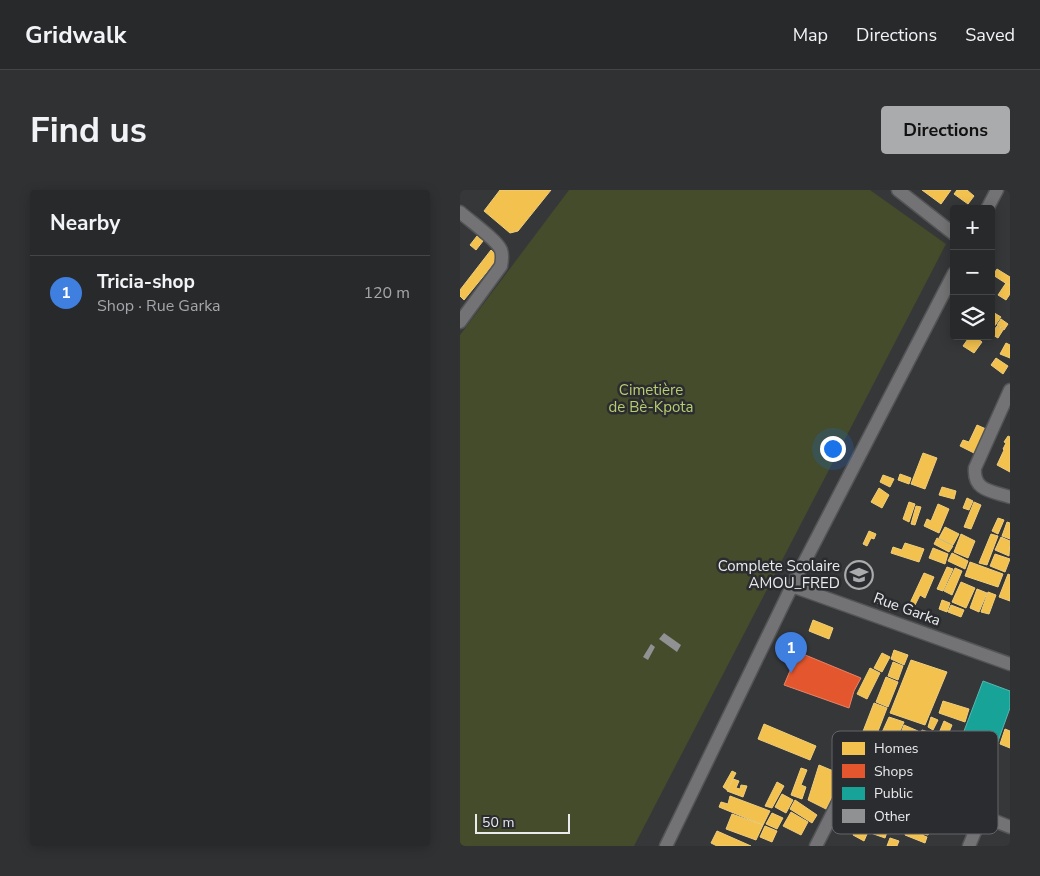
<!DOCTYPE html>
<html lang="en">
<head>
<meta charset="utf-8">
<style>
  body { margin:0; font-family:"Nunito Sans",sans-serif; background:#303133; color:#f1f3f6 }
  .controls { position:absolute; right:15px; top:15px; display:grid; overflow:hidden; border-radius:5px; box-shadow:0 2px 12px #0003 }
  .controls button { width:45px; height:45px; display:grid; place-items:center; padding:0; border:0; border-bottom:1px solid #444547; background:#28292b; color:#f1f3f6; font:25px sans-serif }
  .scale { position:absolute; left:15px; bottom:12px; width:95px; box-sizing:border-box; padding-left:5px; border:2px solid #e9eaec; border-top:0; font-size:14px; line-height:18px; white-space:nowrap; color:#e9eaec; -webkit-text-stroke:4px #2b2c2f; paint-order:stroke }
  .you { position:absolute; left:372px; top:258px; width:18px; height:18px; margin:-12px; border:4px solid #fff; border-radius:50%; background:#1a73e8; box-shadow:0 0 0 8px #1a73e833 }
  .badge { display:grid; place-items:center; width:32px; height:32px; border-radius:50%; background:#aaabad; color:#fff; font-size:16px; font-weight:700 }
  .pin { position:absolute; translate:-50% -41px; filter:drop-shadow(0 1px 2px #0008) }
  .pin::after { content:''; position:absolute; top:26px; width:18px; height:15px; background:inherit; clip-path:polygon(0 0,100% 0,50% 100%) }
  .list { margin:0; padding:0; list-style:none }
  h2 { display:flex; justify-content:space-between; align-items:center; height:65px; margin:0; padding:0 20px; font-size:21px }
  h2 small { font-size:16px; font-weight:400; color:#a5a6a9 }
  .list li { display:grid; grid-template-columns:32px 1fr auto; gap:15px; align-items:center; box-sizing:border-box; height:75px; padding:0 20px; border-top:1px solid #444547 }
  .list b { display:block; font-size:19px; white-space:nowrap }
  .list p { margin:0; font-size:16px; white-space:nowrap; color:#a5a6a9 }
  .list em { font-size:16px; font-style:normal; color:#a5a6a9 }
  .icon { flex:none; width:28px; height:28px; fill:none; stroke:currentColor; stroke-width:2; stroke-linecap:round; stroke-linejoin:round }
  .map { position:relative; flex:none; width:550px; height:656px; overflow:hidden; border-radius:5px }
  header { display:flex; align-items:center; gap:30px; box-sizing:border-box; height:70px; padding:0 25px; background:#28292b; border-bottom:1px solid #444547 }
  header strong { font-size:24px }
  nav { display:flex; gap:28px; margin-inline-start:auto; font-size:18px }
  .intro { display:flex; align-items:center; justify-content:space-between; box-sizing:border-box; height:120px; padding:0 30px }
  h1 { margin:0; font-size:35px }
  .button { padding:12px 22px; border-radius:5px; background:#aaabad; color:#111; font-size:18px; font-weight:700 }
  main { display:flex; gap:30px; padding:0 30px }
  aside { flex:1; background:#28292b; border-radius:5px; box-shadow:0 2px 12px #0003 }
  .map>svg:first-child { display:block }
  .green { fill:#444c2b }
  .homes { fill:#f2c14e; stroke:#efcd7d }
  .shops { fill:#e4572e; stroke:#e68367 }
  .public { fill:#17a398; stroke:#56b8b1 }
  .building { fill:#909193 }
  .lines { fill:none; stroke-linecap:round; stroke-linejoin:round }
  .minor-casing { stroke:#535455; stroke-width:15 }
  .minor { stroke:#737375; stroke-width:12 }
  .labels { text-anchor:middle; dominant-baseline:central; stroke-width:5; stroke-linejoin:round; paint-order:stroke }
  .park-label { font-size:15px; fill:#b8cd71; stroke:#2b2c2f }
  .poi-label { font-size:15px; fill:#e9eaec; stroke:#2b2c2f; text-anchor:end }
  .street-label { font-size:15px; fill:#e9eaec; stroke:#2b2c2f }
  .key { fill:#2b2c2f; stroke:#646568; stroke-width:1 }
  .key-label { font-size:14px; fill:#e9eaec }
</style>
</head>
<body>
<header>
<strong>Gridwalk</strong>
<nav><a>Map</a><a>Directions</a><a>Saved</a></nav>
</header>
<div class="intro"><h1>Find us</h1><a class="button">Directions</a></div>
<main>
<aside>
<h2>Nearby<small></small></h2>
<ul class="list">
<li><span class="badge" style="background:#3f7fe0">1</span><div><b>Tricia-shop</b><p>Shop · Rue Garka</p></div><em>120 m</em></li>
</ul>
</aside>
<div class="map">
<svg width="550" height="656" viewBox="0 0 550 656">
  <rect width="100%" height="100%" fill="#363739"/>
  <path class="green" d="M109 0H410L486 54 174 656H0V145Z"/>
  <g class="homes">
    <path d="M40 0H91L58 41 50 43 24 21Z"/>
    <path d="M462 0H491L481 14Z"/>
    <path d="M497 0H507L514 6 508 14 494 4Z"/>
    <path d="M17 46 23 51 16 60 10 55Z"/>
    <path d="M31 60 39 67 4 110 0 106V100Z"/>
    <path d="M537 79 550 87V96L533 85Z"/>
    <path d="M546 93 550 96V104L546 110 538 105Z"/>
    <path d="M531 121 541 127 531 141Z"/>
    <path d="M541 129 548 134 544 140 537 135Z"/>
    <path d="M537 136 543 140 538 148 531 144Z"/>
    <path d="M510 146H514L522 152 514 163 503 156Z"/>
    <path d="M546 153 550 155V168L540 164Z"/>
    <path d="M536 168 548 176 543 184 531 175Z"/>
    <path d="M517 235 526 239 514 263 500 256 503 250 509 252Z"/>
    <path d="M548 246 550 247V282L537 275 544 260 543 259 546 253 544 252Z"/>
    <path d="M463 263 477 268 465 299 451 294Z"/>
    <path d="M440 284 451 288 449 294 438 290Z"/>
    <path d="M423 285 434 289 430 297 420 292Z"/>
    <path d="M482 297 496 301 494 309 479 305Z"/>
    <path d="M419 298 429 305 422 318 411 312Z"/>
    <path d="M507 308 513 311 509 320 503 318Z"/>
    <path d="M449 312 455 314 449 332 443 329Z"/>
    <path d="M514 312 521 315 511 339 504 337Z"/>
    <path d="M478 314 489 319 479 343 464 336 467 329 471 331Z"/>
    <path d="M456 316 461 317 455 335 451 334Z"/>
    <path d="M538 328 544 330 538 344 532 341Z"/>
    <path d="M547 332 550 333V349L542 346Z"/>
    <path d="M485 337 499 344 493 355 479 348Z"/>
    <path d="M409 341 416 344 414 349 411 348 407 356 403 354Z"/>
    <path d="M501 344 515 351 508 368 494 362Z"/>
    <path d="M531 344 538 346 527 375 519 373Z"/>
    <path d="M541 347 550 351 549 366 535 360Z"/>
    <path d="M477 348 493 356 489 362 474 354Z"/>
    <path d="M445 353 464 359 459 372 431 363 433 357 442 360Z"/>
    <path d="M473 358 488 364 485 374 469 368Z"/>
    <path d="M492 363 508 371 505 379 488 371Z"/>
    <path d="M535 364 550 369 545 382 530 376Z"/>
    <path d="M510 372 543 384 538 397 505 386Z"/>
    <path d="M487 377 493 379 483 401 477 399Z"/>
    <path d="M495 378 502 381 492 405 484 401Z"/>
    <path d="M464 383 474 387 465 408 460 405 455 415 450 413Z"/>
    <path d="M548 384 550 385V411L539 407Z"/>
    <path d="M501 392 515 398 506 418 492 412Z"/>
    <path d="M517 399 527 403 519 422 510 418Z"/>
    <path d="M528 402 536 405 529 424 521 422Z"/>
    <path d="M416 408 432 416 430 420 415 412Z"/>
    <path d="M482 410 490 413 487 422 479 419Z"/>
    <path d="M491 415 504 420 501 427 488 422Z"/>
    <path d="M353 430 373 438 369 449 349 441Z"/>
    <path d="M434 460 448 465 444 475 431 469Z"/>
    <path d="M422 463 430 467 422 482 414 478Z"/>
    <path d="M451 470 487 482 465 535 430 523Z"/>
    <path d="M433 472 443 476 438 490 428 486Z"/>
    <path d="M410 478 420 483 407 509 397 504Z"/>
    <path d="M426 487 438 492 428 517 416 512Z"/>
    <path d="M483 511 509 519 505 532 479 523Z"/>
    <path d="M414 513 427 518 408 567 395 562Z"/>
    <path d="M429 527 444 532 425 575 410 569Z"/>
    <path d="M471 527 478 530 473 540 468 537Z"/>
    <path d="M484 531 492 535 487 547 479 543Z"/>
    <path d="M304 534 356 556 350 570 298 549Z"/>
    <path d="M444 535 458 541 450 562 436 556Z"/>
    <path d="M545 539 550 541V558L540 554Z"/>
    <path d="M462 540 491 549 485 567 456 558Z"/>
    <path d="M359 575 383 585 366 619 348 610Z"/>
    <path d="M341 578 347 580 341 595 346 597 342 609 331 605Z"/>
    <path d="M272 581 276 583 267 600 263 597Z"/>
    <path d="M273 589 279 591 276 598 280 599 281 595 287 596 283 607 267 601Z"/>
    <path d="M317 592 324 596 312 618 305 616Z"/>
    <path d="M322 604 333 610 326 623 315 617Z"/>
    <path d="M270 606 310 621 303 635 259 617 261 612 268 614Z"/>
    <path d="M335 610 357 625 352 633 330 619Z"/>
    <path d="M456 619 471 626 463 645 448 639Z"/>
    <path d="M331 622 348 632 341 645 323 636Z"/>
    <path d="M312 623 323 628 317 639 306 634Z"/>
    <path d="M272 624 303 635 296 650 266 639Z"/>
    <path d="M472 628 476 629 468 645 464 644Z"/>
    <path d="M305 636 317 641 312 652 300 647Z"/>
    <path d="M410 636 427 642 425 648 408 642Z"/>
    <path d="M397 638 407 644 404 651 393 645Z"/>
    <path d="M447 639 467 647 465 653 445 645Z"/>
    <path d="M257 641 291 656H257L251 653Z"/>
    <path d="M430 648 439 651 437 656H427Z"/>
  </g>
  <path class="shops" d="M338 462 401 488 394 501 389 518 324 495Z"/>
  <path class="public" d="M523 491 550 501V518L537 554 504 541Z"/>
  <g class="building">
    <path d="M204 443 221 455 217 462 199 449Z"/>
    <path d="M191 454 195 457 188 470 183 467Z"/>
  </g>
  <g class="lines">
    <defs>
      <g id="minor">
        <path d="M438 0 494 44"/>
        <path d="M527 19 537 0"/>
        <path d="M0 22C10 31 37 50 41 60 43 66 42 71 41 76L0 132"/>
        <path d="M550 200 515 278C513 301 532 301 550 307"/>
        <path d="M332 396 550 474"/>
        <path d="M206 656 332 396 494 83"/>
        <path d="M356 656 389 591C396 583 401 581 412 582L550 637"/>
        <path d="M509 656 521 627"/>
      </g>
    </defs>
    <use href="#minor" class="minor-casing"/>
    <use href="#minor" class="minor"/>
  </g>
  <defs>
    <symbol id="school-ring" viewBox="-11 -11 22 22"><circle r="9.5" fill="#2b2c2f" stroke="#aaabad" stroke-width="1.5"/><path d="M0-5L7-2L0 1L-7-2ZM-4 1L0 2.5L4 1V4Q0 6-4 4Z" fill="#aaabad"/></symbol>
  </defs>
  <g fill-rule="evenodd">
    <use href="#school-ring" x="383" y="369" width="32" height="32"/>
  </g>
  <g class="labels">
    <g class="park-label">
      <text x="191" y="200">Cimetière<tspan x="191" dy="17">de Bè-Kpota</tspan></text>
    </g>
    <g class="poi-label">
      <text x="380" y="376">Complete Scolaire<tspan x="380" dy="17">AMOU_FRED</tspan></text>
    </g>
    <g class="street-label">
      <text transform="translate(447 419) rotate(20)">Rue Garka</text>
    </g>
  </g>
  <rect x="372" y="541" width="166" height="103" rx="8" class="key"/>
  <rect x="382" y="552" width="23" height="13" fill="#f2c14e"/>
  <rect x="382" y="574" width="23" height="14" fill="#e4572e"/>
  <rect x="382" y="597" width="23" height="13" fill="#17a398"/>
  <rect x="382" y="619" width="23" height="14" fill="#909193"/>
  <g class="key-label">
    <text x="414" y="563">Homes</text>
    <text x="414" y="586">Shops</text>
    <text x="414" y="608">Public</text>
    <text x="414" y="631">Other</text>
  </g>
</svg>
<div class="controls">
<button>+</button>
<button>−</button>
<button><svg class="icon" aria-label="layers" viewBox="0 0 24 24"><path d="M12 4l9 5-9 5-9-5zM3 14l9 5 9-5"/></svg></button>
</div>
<div class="scale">50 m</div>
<div class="you"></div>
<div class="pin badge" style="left:331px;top:483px;background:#3f7fe0">1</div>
</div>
</main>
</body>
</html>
